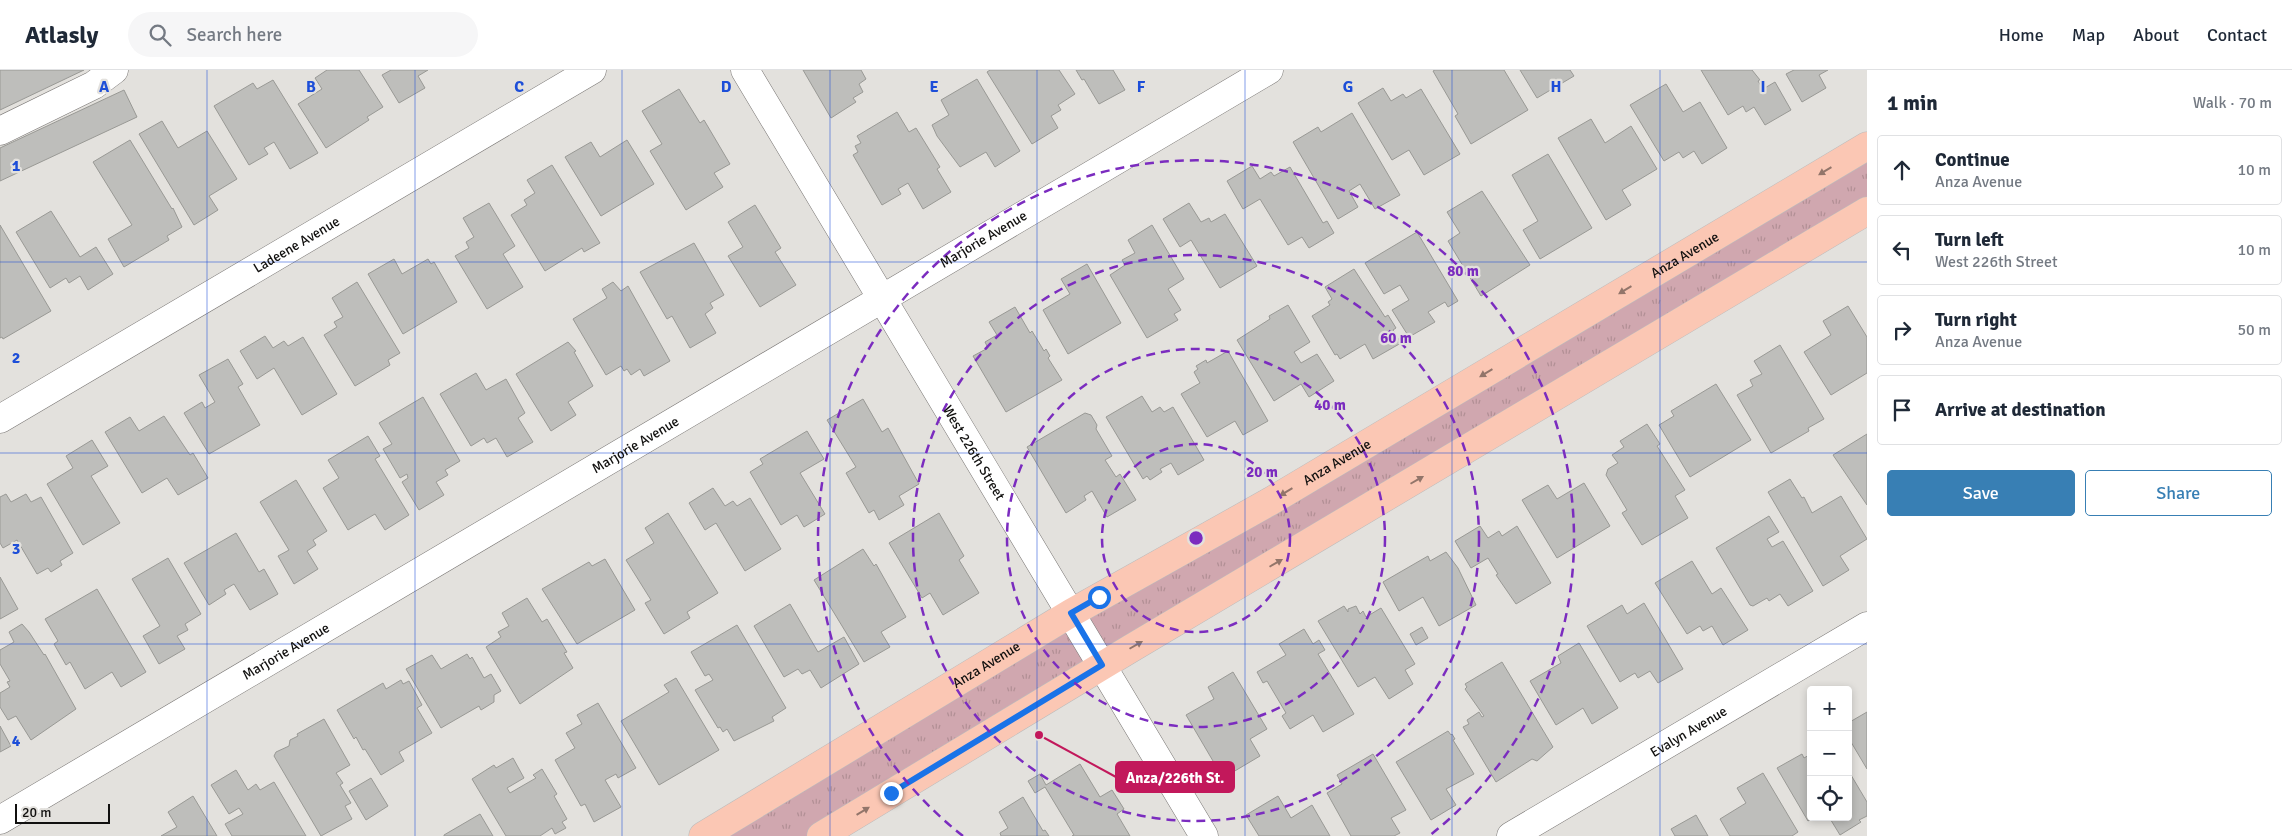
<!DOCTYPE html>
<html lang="en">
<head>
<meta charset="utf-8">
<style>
  body { margin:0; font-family:Signika,sans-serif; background:#f6f6f7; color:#1f2937 }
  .controls { position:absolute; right:15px; bottom:15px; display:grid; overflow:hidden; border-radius:5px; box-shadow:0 2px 8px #0003 }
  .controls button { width:45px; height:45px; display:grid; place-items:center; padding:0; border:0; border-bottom:1px solid #e0e1e3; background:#fff; color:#1f2937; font:25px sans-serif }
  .scale { position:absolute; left:15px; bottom:12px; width:95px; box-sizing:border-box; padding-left:5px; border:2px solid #11100f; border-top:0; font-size:14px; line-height:18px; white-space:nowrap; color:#11100f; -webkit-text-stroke:4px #e3e1dd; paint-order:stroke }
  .stop { position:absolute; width:15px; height:15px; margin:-11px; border:4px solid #1a73e8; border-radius:50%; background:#fff }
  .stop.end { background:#1a73e8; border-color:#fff; box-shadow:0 1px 5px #0008 }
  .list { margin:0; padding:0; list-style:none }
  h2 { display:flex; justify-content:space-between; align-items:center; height:65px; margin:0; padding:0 20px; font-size:21px }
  h2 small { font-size:16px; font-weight:400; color:#747a83 }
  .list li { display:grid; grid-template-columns:32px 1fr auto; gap:15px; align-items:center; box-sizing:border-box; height:70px; margin:0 10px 10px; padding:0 10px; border:1px solid #e0e1e3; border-radius:5px }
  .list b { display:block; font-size:19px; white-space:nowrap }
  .list p { margin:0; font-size:16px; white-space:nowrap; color:#747a83 }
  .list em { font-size:16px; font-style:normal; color:#747a83 }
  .actions { display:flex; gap:10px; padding:15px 20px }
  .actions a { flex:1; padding:11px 0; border:1px solid #387fb4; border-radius:5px; text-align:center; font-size:18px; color:#387fb4 }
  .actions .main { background:#387fb4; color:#fff }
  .icon { flex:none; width:28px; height:28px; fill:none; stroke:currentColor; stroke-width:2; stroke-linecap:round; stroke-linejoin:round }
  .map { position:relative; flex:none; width:1867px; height:766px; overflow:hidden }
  header { display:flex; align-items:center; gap:30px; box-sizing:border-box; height:70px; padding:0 25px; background:#fff; border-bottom:1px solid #e0e1e3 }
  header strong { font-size:24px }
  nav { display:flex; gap:28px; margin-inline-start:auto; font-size:18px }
  .search { width:350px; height:45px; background:#f6f6f7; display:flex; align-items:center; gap:12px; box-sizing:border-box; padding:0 18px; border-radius:28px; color:#747a83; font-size:19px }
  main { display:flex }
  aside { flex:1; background:#fff }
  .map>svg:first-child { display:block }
  .grass { fill:url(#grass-tufts) }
  .building { fill:#bebebb; stroke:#999995 }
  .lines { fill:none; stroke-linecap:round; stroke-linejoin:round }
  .minor-casing { stroke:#7a7775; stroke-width:29 }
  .major-casing { stroke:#bcbcbc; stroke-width:29 }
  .minor { stroke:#fff; stroke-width:28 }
  .major { stroke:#fbc7b4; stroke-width:28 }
  .oneway { fill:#92756a }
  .route { stroke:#1a73e8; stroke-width:6 }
  .grid { fill:none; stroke:#1d4ed8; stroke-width:1; stroke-opacity:0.55 }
  .ring { fill:none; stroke:#7b2cbf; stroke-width:2.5; stroke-dasharray:9 6 }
  .labels { text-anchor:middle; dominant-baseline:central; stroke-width:4.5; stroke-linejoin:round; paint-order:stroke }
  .street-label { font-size:14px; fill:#11100f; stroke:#e3e1dd }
  .grid-label { font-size:16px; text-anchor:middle; font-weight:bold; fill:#1d4ed8; stroke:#e3e1dd; stroke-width:4.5; stroke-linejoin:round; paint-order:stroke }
  .centre { fill:#7b2cbf; stroke:#e3e1dd; stroke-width:2.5 }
  .ring-label { font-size:15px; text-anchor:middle; font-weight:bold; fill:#7b2cbf; stroke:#e3e1dd; stroke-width:4.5; stroke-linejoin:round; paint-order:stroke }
  .leader { fill:none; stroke:#c2185b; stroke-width:2 }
  .callout-dot { fill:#c2185b; stroke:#e3e1dd; stroke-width:2 }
  .callout { fill:#c2185b; stroke:#c2185b; stroke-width:2 }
  .callout-label { font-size:15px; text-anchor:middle; font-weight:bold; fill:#fff }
</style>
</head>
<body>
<header>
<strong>Atlasly</strong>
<div class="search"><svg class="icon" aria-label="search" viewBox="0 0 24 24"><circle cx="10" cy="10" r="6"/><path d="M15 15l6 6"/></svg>Search here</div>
<nav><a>Home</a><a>Map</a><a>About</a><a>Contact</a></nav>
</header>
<main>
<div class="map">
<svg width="1867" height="766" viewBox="0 0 1867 766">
  <defs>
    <pattern id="grass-tufts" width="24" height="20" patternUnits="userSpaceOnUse" patternTransform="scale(1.25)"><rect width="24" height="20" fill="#d0a7af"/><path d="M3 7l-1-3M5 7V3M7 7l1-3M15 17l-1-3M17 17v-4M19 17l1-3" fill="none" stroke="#b28f95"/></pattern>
  </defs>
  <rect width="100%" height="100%" fill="#e3e1dd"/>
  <path class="grass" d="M1867 73V139L822 766H703Z"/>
  <g class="building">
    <path d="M0 0H84L0 40Z"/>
    <path d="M327 0H359L383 37 367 47 369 50 326 78 298 34 322 19 315 8Z"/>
    <path d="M391 0H428L418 6 425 18 399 33 382 5Z"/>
    <path d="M803 0H861L866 9 859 14 863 22 853 28 856 32 831 48Z"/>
    <path d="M990 0H1059L1075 24 1058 35 1061 40 1051 46 1058 58 1032 74 987 2Z"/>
    <path d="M1076 0H1113L1125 20 1099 34 1084 9 1082 10Z"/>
    <path d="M1435 0H1504L1528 40 1471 74 1455 46 1458 44 1433 1Z"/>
    <path d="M1520 0H1570L1574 6 1537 28Z"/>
    <path d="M1701 0H1752L1760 10 1758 11 1763 19 1775 12 1791 40 1765 55 1754 37 1746 42 1743 36 1728 45Z"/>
    <path d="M1794 0H1828L1819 5 1826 18 1802 32 1786 4Z"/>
    <path d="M977 9 1020 81 995 97 986 82 960 97 937 66 932 55 949 45 941 30Z"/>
    <path d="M273 10 318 83 290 99 274 72 264 78 268 84 249 95 214 36 253 13 257 19Z"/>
    <path d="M1666 14 1683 42 1700 32 1727 78 1702 94 1694 81 1683 88 1679 82 1664 91 1630 35Z"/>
    <path d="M1383 18 1391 31 1403 24 1406 28 1421 19 1460 84 1424 105 1409 80 1392 90 1358 33Z"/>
    <path d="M679 19 700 53 704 50 730 94 714 103 723 117 686 140 650 81 662 74 642 41Z"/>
    <path d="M124 20 137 47 0 111V78Z"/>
    <path d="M897 42 909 62 916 58 940 97 937 99 951 122 923 139 908 113 898 119 901 124 882 135 853 85 858 82 855 76 861 73 857 66Z"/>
    <path d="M1352 43 1400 125 1375 139 1360 114 1349 121 1358 137 1338 149 1293 72 1318 57 1321 62Z"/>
    <path d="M1591 49 1605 73 1631 56 1657 99 1622 120 1631 135 1606 150 1558 68Z"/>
    <path d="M162 51 178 78 207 61 237 109 209 126 218 140 194 155 139 64Z"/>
    <path d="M130 70 172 139 173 138 182 157 167 166 169 170 124 197 108 169 132 155 93 92Z"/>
    <path d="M627 70 654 114 601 146 565 87 591 72 600 87Z"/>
    <path d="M1548 84 1592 158 1540 189 1523 160 1538 151 1512 105Z"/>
    <path d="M552 95 600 173 584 182 582 178 545 201 511 145 527 135 524 130 535 123 527 110Z"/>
    <path d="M1252 96 1260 109 1271 102 1274 106 1290 97 1323 153 1327 151 1334 163 1309 178 1302 167 1288 175 1260 129 1243 139 1227 111Z"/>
    <path d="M1482 121 1530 195 1481 226 1448 171 1460 163 1447 142Z"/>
    <path d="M489 133 515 176 503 184 523 217 487 239 455 186 469 178 466 172 474 167 463 148Z"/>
    <path d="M1189 133 1201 152 1209 148 1211 152 1225 144 1257 196 1220 218 1191 170 1180 177 1163 149Z"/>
    <path d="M755 135 781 178 775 182 796 215 760 237 728 186 743 177 728 152Z"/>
    <path d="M51 141 80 187 96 177 113 204 88 220 80 206 69 213 66 208 50 218 16 162Z"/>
    <path d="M0 155 51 241 3 269 2 267 0 268Z"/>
    <path d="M1152 155 1184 209 1168 219 1181 240 1174 244 1178 250 1147 268 1110 205 1125 195 1122 190 1135 183 1128 170Z"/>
    <path d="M1417 162 1458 231 1448 237 1445 232 1428 242 1435 252 1409 267 1392 240 1409 230 1400 215 1384 224 1365 193Z"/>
    <path d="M694 173 724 225 710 233 713 238 705 244 716 263 690 278 672 246 667 249 640 202Z"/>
    <path d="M394 189 402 204 428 189 431 194 434 192 457 232 403 264 368 204Z"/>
    <path d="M1087 194 1121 253 1068 284 1043 240 1070 224 1061 209Z"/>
    <path d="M1354 199 1385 247 1388 245 1396 258 1393 260 1401 273 1373 289 1365 274 1340 289 1337 284 1335 285 1312 246 1330 235 1328 232 1332 229 1325 217Z"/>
    <path d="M357 212 400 283 388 290 390 295 355 316 324 265 337 257 334 252 343 247 332 228Z"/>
    <path d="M613 212 621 221 628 216 670 291 644 306 640 299 631 305 627 299 624 301 621 296 606 305 573 249 607 228 602 219Z"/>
    <path d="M1288 235 1310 272 1294 282 1301 293 1317 284 1334 311 1309 327 1301 314 1274 331 1237 270 1270 249 1269 246Z"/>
    <path d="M1848 236 1867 267V303L1831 325 1804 282 1831 265 1823 251Z"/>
    <path d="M1015 237 1030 263 1032 261 1044 281 1046 279 1050 286 1048 288 1062 310 1006 342 973 286 988 278 985 272 997 265 989 252Z"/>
    <path d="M265 266 273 278 284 271 288 276 303 267 337 324 302 345 274 298 257 309 240 281Z"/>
    <path d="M568 272 576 281 574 282 593 316 568 332 576 345 551 361 516 304Z"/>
    <path d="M1780 275 1824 349 1808 358 1809 361 1771 383 1737 325 1753 316 1750 310 1762 304 1754 291Z"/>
    <path d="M1228 281 1268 351 1243 365 1235 351 1207 367 1181 324 1200 313 1194 302 1198 299 1196 296 1206 290 1207 293Z"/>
    <path d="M228 289 243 314 238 317 260 355 209 384 184 343 202 332 205 338 215 332 199 305Z"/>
    <path d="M476 303 486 320 506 309 525 343 518 348 533 372 507 387 496 368 487 373 484 368 471 376 440 324Z"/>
    <path d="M1716 314 1751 370 1690 407 1659 355 1674 346 1671 341Z"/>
    <path d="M1142 326 1152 342 1160 337 1164 342 1173 337 1204 390 1178 405 1171 393 1160 399 1162 402 1150 410 1147 406 1143 409 1106 347Z"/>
    <path d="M423 327 460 391 445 400 448 405 436 412 444 425 419 440 402 412 408 408 407 404 400 408 383 379 392 374 379 353Z"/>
    <path d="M863 329 882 362 888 358 919 414 899 426 904 435 879 450 874 440 869 443 846 403 856 397 827 350Z"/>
    <path d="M1085 343 1091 345 1097 355 1096 359 1112 386 1105 390 1116 407 1120 404 1136 430 1107 447 1092 421 1084 426 1086 430 1066 443 1027 377Z"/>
    <path d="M164 346 190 385 193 383 208 408 178 425 167 408 142 423 105 362 130 347 139 361Z"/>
    <path d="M1647 354 1660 374 1657 376 1685 420 1675 426 1688 448 1642 475 1622 443 1627 440 1606 405 1608 399 1618 393 1612 385 1624 377 1620 371Z"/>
    <path d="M807 361 824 389 800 403 825 444 804 457 797 445 781 455 750 402 763 394 760 389Z"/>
    <path d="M1867 364V435L1833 385Z"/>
    <path d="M368 366 380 386 375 389 409 445 385 460 375 444 348 460 323 418 339 408 328 390Z"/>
    <path d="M92 370 108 396 91 406 120 453 83 475 47 414 73 398 66 386Z"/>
    <path d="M1790 409 1802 428 1804 427 1812 443 1841 426 1867 469 1840 486 1849 500 1823 516 1768 422Z"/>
    <path d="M296 410 327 461 313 470 316 475 307 481 318 499 294 514 278 486 289 480 260 432Z"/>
    <path d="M1584 413 1610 456 1557 488 1522 430 1548 415 1557 429Z"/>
    <path d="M713 418 725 436 733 431 737 436 750 428 781 479 745 501 716 453 705 460 689 433Z"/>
    <path d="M6 424 11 432 26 424 31 432 41 427 73 483 60 491 62 495 51 502 48 498 37 504 17 470 3 478 0 473V427Z"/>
    <path d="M668 443 718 523 687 542 690 548 664 564 645 533 651 530 626 490 654 473 645 458Z"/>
    <path d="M939 443 964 486 959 490 979 523 943 545 930 523 922 528 889 473Z"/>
    <path d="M1769 446 1779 462 1767 469 1772 477 1783 471 1813 521 1788 536 1780 524 1769 531 1767 528 1753 536 1750 535 1716 478Z"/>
    <path d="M1480 456 1488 468 1499 461 1502 466 1517 456 1551 513 1516 534 1496 505 1498 504 1488 488 1471 498 1455 471Z"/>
    <path d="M236 463 259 502 264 499 278 524 250 540 234 514 224 520 226 524 209 535 184 493Z"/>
    <path d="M863 479 874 496 876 494 906 547 881 562 890 577 864 592 814 510Z"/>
    <path d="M1446 482 1458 498 1476 535 1439 556 1423 527 1399 541 1383 512 1428 486 1430 491Z"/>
    <path d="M168 488 201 544 185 554 188 560 177 566 185 579 159 594 143 566 160 556 132 509Z"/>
    <path d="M605 489 635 540 577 574 542 519 589 492 592 496Z"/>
    <path d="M1692 491 1712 524 1721 518 1748 560 1723 575 1712 556 1703 561 1700 556 1687 564 1655 513Z"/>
    <path d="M0 507 18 539 0 549Z"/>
    <path d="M97 519 146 602 121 617 112 602 85 619 70 592 66 595 54 574 58 571 45 549Z"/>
    <path d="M527 528 542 552 547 549 567 582 564 583 573 598 520 634 486 577 501 567 498 562 509 556 502 543Z"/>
    <path d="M1644 533 1683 599 1658 613 1650 601 1638 608 1635 603 1620 612 1587 556 1622 535 1627 544Z"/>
    <path d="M790 534 818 582 844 567 859 594 821 618 810 600 802 604 798 599 784 607 754 556Z"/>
    <path d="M1344 536 1348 542V539L1356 536 1360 544 1363 541 1366 547 1381 538 1415 594 1405 600 1413 614 1389 629 1375 607 1358 617 1318 551Z"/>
    <path d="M22 554 29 562 44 585 45 584 76 639 31 670 16 646 8 650 0 637V623L10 617 7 612 10 611 0 594V580L14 572 9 562Z"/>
    <path d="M737 555 786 638 772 647 774 651 734 671 727 659 723 662 720 657 718 658 695 620 713 610 709 604 705 606 691 582Z"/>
    <path d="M1422 557 1428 568 1416 575 1410 564Z"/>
    <path d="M1304 559 1313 574 1319 570 1325 580 1318 584 1354 644 1323 662 1313 645 1290 659 1282 646 1286 643 1267 611 1263 613 1257 602 1286 585 1279 574Z"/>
    <path d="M1579 573 1618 638 1592 654 1583 638 1556 655 1530 611 1561 593 1558 586Z"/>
    <path d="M467 584 470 589 472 587 484 608 491 604 501 621 494 625V632L481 640 479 636 441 658 406 599 432 585 441 599Z"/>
    <path d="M1502 592 1553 677 1537 691 1532 689 1496 712 1463 657 1469 654 1467 650 1479 642 1482 647 1484 646 1465 619 1467 617 1465 614Z"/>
    <path d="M1233 602 1267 659 1250 669 1260 686 1223 708 1186 645 1214 629 1208 617Z"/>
    <path d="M676 608 719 680 659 715 621 651 669 622 664 615Z"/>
    <path d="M401 610 403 614 409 611 422 635 417 638 432 663 399 682 404 691 381 705 365 679 363 680 356 667 354 669 337 640 383 613 386 619Z"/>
    <path d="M598 633 636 698 618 708 616 704 605 710 621 737 594 752 585 734 581 736 555 690 575 678 566 663 582 654 577 645Z"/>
    <path d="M1867 642V699L1848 667V653Z"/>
    <path d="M324 649 350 695 336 703 343 713 340 715 351 733 345 736 352 749 321 766 274 686 276 682 289 676 290 670 298 666 297 664Z"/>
    <path d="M0 656 11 676 0 682Z"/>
    <path d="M1448 661 1451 665 1452 664 1455 669 1453 670 1474 704 1446 719 1456 735 1431 750 1396 692Z"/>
    <path d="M1373 684 1406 740 1391 748 1400 763 1394 766H1351L1327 723 1342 714 1337 705Z"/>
    <path d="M1802 684 1804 688 1811 684V747H1814L1808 751 1777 698Z"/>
    <path d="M513 688 524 708 507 718 510 723 536 708 533 705 542 699 557 724 554 726 567 749 562 752 566 758 555 764 552 758 540 766H506L472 709 494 695 496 698Z"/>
    <path d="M1080 694 1100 727 1112 720 1124 739 1117 744 1130 766H1072L1074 765 1045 717 1035 723 1028 711 1040 704 1046 715Z"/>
    <path d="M236 700 248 720 256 714 260 720 274 712 306 766H232L225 754 243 744 239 738 229 744 211 715Z"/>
    <path d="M1848 700 1867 732V746L1859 750 1861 752 1840 765 1829 747H1848Z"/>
    <path d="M1763 703 1798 762 1792 766H1730L1720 749 1746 733 1737 718Z"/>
    <path d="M371 708 388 736 366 750 349 721Z"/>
    <path d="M193 726 217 766H161L177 757 168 742Z"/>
    <path d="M1278 726 1291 748 1312 735 1330 766H1259L1246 745Z"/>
    <path d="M1023 727 1043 761 1045 760 1049 766H1001L1000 763 1008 758 999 742Z"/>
    <path d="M480 744 493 766H444V765Z"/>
    <path d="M1696 745 1708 766H1675L1671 759Z"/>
  </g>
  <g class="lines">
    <defs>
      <g id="minor">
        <path id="s1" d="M745 0 1204 766"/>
        <path d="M0 61 94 15 114 0"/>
        <path id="s2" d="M0 349 592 0"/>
        <path id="s3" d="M0 750 1269 0"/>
        <path id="s4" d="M1511 766 1867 556"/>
      </g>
      <g id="major">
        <path id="s5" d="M703 766 1071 543 1271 431 1867 76"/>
        <path d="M821 766 1130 579 1867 141"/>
      </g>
    </defs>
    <use href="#minor" class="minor-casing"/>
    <use href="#major" class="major-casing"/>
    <use href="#minor" class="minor"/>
    <use href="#major" class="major"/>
  </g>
  <defs><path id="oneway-solid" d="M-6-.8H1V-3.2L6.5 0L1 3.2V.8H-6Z" transform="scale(1.25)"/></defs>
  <g class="oneway">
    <use href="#oneway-solid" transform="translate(1825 101) rotate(149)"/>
    <use href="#oneway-solid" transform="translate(1625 220) rotate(149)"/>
    <use href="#oneway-solid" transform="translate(1486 303) rotate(149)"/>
    <use href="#oneway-solid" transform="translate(1417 410) rotate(-30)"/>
    <use href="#oneway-solid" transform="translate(1286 422) rotate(149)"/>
    <use href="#oneway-solid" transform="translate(1276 493) rotate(-30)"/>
    <use href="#oneway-solid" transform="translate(1136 575) rotate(-30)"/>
    <use href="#oneway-solid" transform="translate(863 741) rotate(-31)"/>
  </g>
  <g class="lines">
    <path class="route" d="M891 723 1102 595 1071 543 1099 527"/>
  </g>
  <path class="grid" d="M207 0V766M415 0V766M622 0V766M830 0V766M1037 0V766M1245 0V766M1452 0V766M1660 0V766M0 192H1867M0 383H1867M0 574H1867"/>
  <g class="ring">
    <circle cx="1196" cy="468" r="94"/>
    <circle cx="1196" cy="468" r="189"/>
    <circle cx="1196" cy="468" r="283"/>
    <path d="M963 766A378 378 0 1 1 1429 766"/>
  </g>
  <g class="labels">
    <g class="street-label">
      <text stroke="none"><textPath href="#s3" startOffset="1142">Marjorie Avenue</textPath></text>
      <text stroke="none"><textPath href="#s2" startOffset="344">Ladeene Avenue</textPath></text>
      <text stroke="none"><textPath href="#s5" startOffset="1141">Anza Avenue</textPath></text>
      <text stroke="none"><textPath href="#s3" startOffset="738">Marjorie Avenue</textPath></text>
      <text stroke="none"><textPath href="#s1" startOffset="446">West 226th Street</textPath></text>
      <text stroke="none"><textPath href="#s5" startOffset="736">Anza Avenue</textPath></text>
      <text stroke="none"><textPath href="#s3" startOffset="332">Marjorie Avenue</textPath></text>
      <text stroke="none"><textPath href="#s5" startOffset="331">Anza Avenue</textPath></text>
      <text stroke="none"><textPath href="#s4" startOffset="206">Evalyn Avenue</textPath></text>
    </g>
  </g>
  <g class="grid-label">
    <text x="104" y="22">A</text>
    <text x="311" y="22">B</text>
    <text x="519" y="22">C</text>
    <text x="726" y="22">D</text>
    <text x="934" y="22">E</text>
    <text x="1141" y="22">F</text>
    <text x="1348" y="22">G</text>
    <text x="1556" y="22">H</text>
    <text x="1763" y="22">I</text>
    <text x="16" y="101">1</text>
    <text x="16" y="293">2</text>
    <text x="16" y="484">3</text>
    <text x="16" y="676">4</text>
  </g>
  <circle cx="1196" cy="468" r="8" class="centre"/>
  <g class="ring-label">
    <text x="1463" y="206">80 m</text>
    <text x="1396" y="273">60 m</text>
    <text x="1330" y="340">40 m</text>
    <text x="1262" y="407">20 m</text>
  </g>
  <path class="leader" d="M1039 665L1116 707"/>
  <circle class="callout-dot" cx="1039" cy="665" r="5"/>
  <rect class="callout" x="1116" y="692" width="118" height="30" rx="5"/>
  <g class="callout-label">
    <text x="1175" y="713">Anza/226th St.</text>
  </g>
</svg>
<div class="controls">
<button>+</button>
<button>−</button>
<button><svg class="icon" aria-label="locate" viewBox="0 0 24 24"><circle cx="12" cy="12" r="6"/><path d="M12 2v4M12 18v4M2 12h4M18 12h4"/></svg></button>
</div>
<div class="scale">20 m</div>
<div class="stop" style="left:1099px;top:527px"></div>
<div class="stop end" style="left:891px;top:723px"></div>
</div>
<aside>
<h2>1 min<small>Walk · 70 m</small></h2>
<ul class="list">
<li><svg class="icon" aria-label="ahead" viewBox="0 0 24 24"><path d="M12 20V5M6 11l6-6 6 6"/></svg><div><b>Continue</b><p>Anza Avenue</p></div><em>10 m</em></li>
<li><svg class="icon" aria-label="left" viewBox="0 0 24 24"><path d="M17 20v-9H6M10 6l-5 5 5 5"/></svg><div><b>Turn left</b><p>West 226th Street</p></div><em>10 m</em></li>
<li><svg class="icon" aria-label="right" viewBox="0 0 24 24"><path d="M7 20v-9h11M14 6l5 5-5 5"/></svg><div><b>Turn right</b><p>Anza Avenue</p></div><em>50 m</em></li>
<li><svg class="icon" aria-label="arrive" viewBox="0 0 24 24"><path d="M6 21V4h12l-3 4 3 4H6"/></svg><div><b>Arrive at destination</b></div></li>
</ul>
<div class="actions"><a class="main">Save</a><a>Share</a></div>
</aside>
</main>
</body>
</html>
